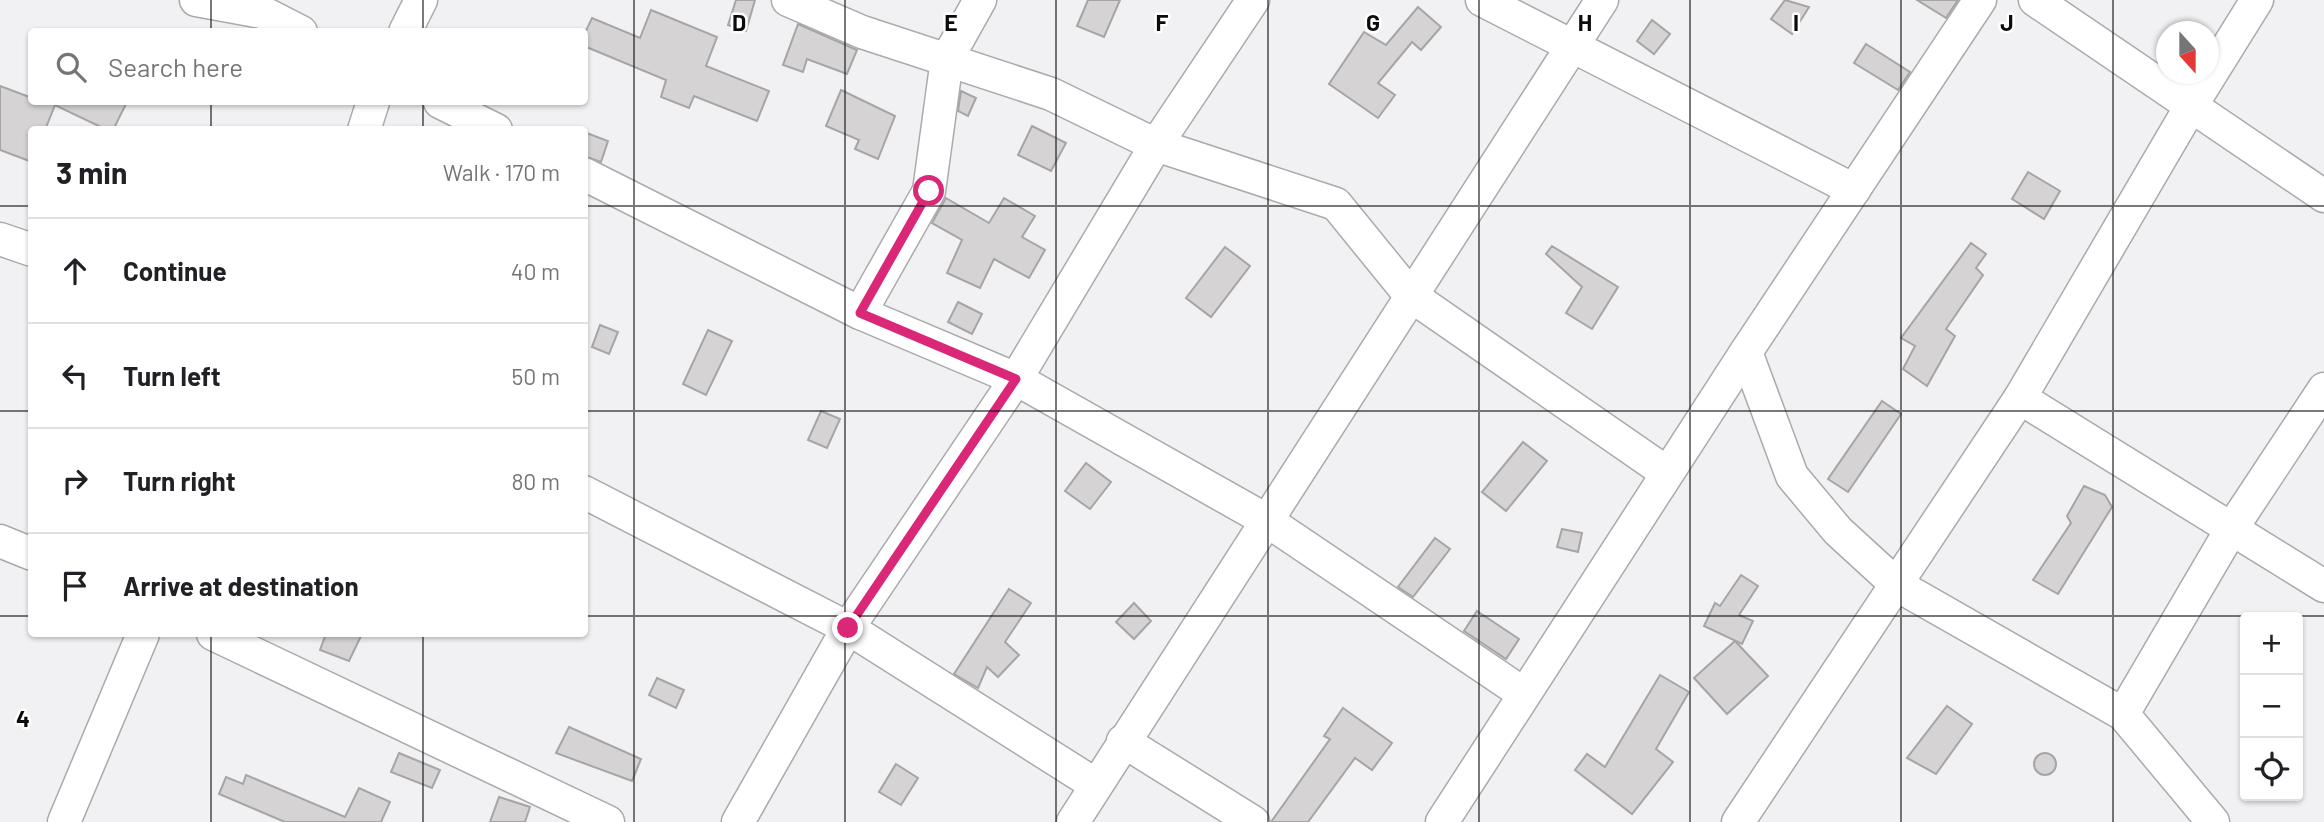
<!DOCTYPE html>
<html lang="en">
<head>
<meta charset="utf-8">
<style>
  body { margin:0; font-family:Barlow,sans-serif; background:#f2f2f2; color:#202124 }
  .controls { position:absolute; right:21px; bottom:21px; display:grid; overflow:hidden; border-radius:7px; box-shadow:0 2px 5px #0004 }
  .controls button { width:63px; height:63px; display:grid; place-items:center; padding:0; border:0; border-bottom:2px solid #e0e0e0; background:#fff; color:#202124; font:35px sans-serif }
  .compass { position:absolute; left:2156px; top:21px; width:63px; height:63px; border-radius:50%; background:#fff; box-shadow:0 2px 5px #0004; rotate:159deg }
  .stop { position:absolute; width:21px; height:21px; margin:-16px; border:5px solid #db2777; border-radius:50%; background:#fff }
  .stop.end { background:#db2777; border-color:#fff; box-shadow:0 2px 7px #0008 }
  .list { margin:0; padding:0; list-style:none }
  h2 { display:flex; justify-content:space-between; align-items:center; height:91px; margin:0; padding:0 28px; font-size:30px }
  h2 small { font-size:23px; font-weight:400; color:#757577 }
  .list li { display:grid; grid-template-columns:46px 1fr auto; gap:21px; align-items:center; box-sizing:border-box; height:105px; padding:0 28px; border-top:2px solid #e0e0e0 }
  .list b { display:block; font-size:26px; white-space:nowrap }
  .list em { font-size:23px; font-style:normal; color:#757577 }
  .icon { flex:none; width:38px; height:38px; fill:none; stroke:currentColor; stroke-width:2; stroke-linecap:round; stroke-linejoin:round }
  .map { position:relative; flex:none; width:2324px; height:822px; overflow:hidden }
  .search { position:absolute; background:#fff; box-shadow:0 2px 5px #0004; left:28px; top:28px; width:560px; height:77px; display:flex; align-items:center; gap:18px; box-sizing:border-box; padding:0 24px; border-radius:7px; color:#757577; font-size:26px }
  .panel { position:absolute; background:#fff; box-shadow:0 2px 5px #0004; left:28px; top:126px; width:560px; height:511px; border-radius:7px }
  .map>svg:first-child { display:block }
  .building { fill:#d6d3d4; stroke:#a7a4a6; stroke-width:2 }
  .lines { fill:none; stroke-linecap:round; stroke-linejoin:round }
  .minor-casing { stroke:#aaaaad; stroke-width:35 }
  .minor { stroke:#fff; stroke-width:32 }
  .route { stroke:#db2777; stroke-width:9 }
  .grid { fill:none; stroke:#0b0b0c; stroke-width:2; stroke-opacity:0.55 }
  .grid-label { font-size:23px; text-anchor:middle; font-weight:bold; fill:#0b0b0c; stroke:#fff; stroke-width:5; stroke-linejoin:round; paint-order:stroke }
</style>
</head>
<body>
<div class="map">
<svg width="2324" height="822" viewBox="0 0 2324 822">
  <rect width="100%" height="100%" fill="#f1f1f4"/>
  <g class="building">
    <path d="M736 0H755L746 31 728 25Z"/>
    <path d="M1088 0H1120L1104 37 1077 26Z"/>
    <path d="M1785 0 1809 7 1792 34 1771 19Z"/>
    <path d="M1917 0H1958L1946 18Z"/>
    <path d="M1418 7 1441 27 1421 50 1412 42 1378 83 1395 95 1378 118 1329 84 1364 32 1386 45Z"/>
    <path d="M651 10 717 37 706 66 769 91 757 121 694 96 689 108 661 97 666 80 584 46V35L592 18 640 38Z"/>
    <path d="M1652 20 1670 34 1654 54 1637 41Z"/>
    <path d="M798 24 857 50 847 74 807 59 803 72 783 65Z"/>
    <path d="M1866 44 1910 72 1898 90 1854 63Z"/>
    <path d="M0 86 32 98V102H127L113 130H107L55 105 45 130H32V162L0 150Z"/>
    <path d="M841 90 895 116 878 159 855 149 859 140 826 126Z"/>
    <path d="M961 91 976 98 968 116 958 111Z"/>
    <path d="M1032 126 1066 143 1051 171 1018 155Z"/>
    <path d="M584 132 608 141 601 162 584 156Z"/>
    <path d="M2028 172 2060 191 2044 219 2012 199Z"/>
    <path d="M946 198 989 223 1004 198 1035 216 1022 237 1045 250 1029 278 994 259 980 288 947 273 962 240 932 223Z"/>
    <path d="M1971 243 1986 254 1976 268 1983 275 1946 329 1955 336 1927 386 1903 369 1915 346 1901 338Z"/>
    <path d="M1552 246 1618 287 1592 329 1566 313 1582 287 1546 254Z"/>
    <path d="M1225 247 1250 266 1211 317 1186 298Z"/>
    <path d="M958 302 982 314 972 334 948 322Z"/>
    <path d="M600 325 618 332 609 354 592 347Z"/>
    <path d="M708 330 732 341 706 395 683 384Z"/>
    <path d="M1882 401 1901 414 1848 492 1828 479Z"/>
    <path d="M821 411 840 419 827 448 808 440Z"/>
    <path d="M1523 442 1547 461 1506 511 1482 492Z"/>
    <path d="M1086 463 1111 482 1090 509 1065 491Z"/>
    <path d="M2084 486 2105 495 2112 507 2058 594 2033 580 2071 523 2067 516Z"/>
    <path d="M1562 529 1582 533 1578 552 1557 547Z"/>
    <path d="M1435 538 1450 549 1413 597 1398 587Z"/>
    <path d="M1741 575 1758 586 1739 615 1753 621 1742 644 1704 626 1715 603 1720 606Z"/>
    <path d="M1009 589 1031 603 1005 642 1019 655 998 677 987 667 978 688 954 674Z"/>
    <path d="M1134 603 1151 621 1134 639 1116 622Z"/>
    <path d="M1477 611 1519 639 1506 659 1464 631Z"/>
    <path d="M326 634H362L349 661 320 650Z"/>
    <path d="M1735 641 1768 676 1727 714 1694 678Z"/>
    <path d="M1660 675 1689 692 1656 749 1673 762 1632 814 1575 770 1587 754 1605 767Z"/>
    <path d="M657 678 684 690 676 708 649 695Z"/>
    <path d="M1947 706 1972 724 1936 774 1907 758Z"/>
    <path d="M1343 708 1392 743 1372 770 1355 758 1308 822H1271L1330 739 1324 736Z"/>
    <path d="M569 727 641 759 632 781 556 753Z"/>
    <circle cx="2045" cy="764" r="11"/>
    <path d="M399 753 440 770 432 788 391 772Z"/>
    <path d="M896 764 918 778 901 805 879 792Z"/>
    <path d="M246 775 345 817 359 788 390 802 381 822H285L219 794 226 777 243 784Z"/>
    <path d="M499 797 530 807 525 822H490Z"/>
  </g>
  <g class="lines">
    <defs>
      <g id="minor">
        <path d="M196 0 262 12 301 32"/>
        <path d="M788 0 862 32 1051 94 1156 145 1336 204 1410 295 1667 473"/>
        <path d="M1482 0 1854 190"/>
        <path d="M2035 0 2324 196"/>
        <path d="M405 32 421 0"/>
        <path d="M440 102 496 130"/>
        <path d="M364 130 373 102"/>
        <path d="M584 174 860 313 1016 379 1266 520 1524 694"/>
        <path d="M0 239 32 250"/>
        <path d="M860 313 929 191 947 59 980 0"/>
        <path d="M1746 352 1792 476 1838 531 1897 585 2123 714 2213 822"/>
        <path d="M2020 398 2324 586"/>
        <path d="M584 492 848 628 1096 785"/>
        <path d="M0 541 32 554"/>
        <path d="M213 634 608 822"/>
        <path d="M2123 714 2232 528 2324 389"/>
        <path d="M1123 741 1253 822"/>
        <path d="M64 822 143 634"/>
        <path d="M738 822 848 628 1016 379 1156 145 1253 0"/>
        <path d="M1073 822 1602 0"/>
        <path d="M1442 822 1746 352 1980 0"/>
        <path d="M1738 822 2020 398 2191 106 2257 0"/>
      </g>
    </defs>
    <use href="#minor" class="minor-casing"/>
    <use href="#minor" class="minor"/>
  </g>
  <g class="lines">
    <path class="route" d="M848 628 1016 379 860 313 929 191"/>
  </g>
  <path class="grid" d="M211 0V32M423 0V32M634 0V822M845 0V822M1056 0V822M1268 0V822M1479 0V822M1690 0V822M1901 0V822M2113 0V822M211 102V130M423 102V130M0 206H32M584 206H2324M0 411H32M584 411H2324M0 616H32M584 616H2324M211 634V822M423 634V822"/>
  <g class="grid-label">
    <text x="739" y="31">D</text>
    <text x="951" y="31">E</text>
    <text x="1162" y="31">F</text>
    <text x="1373" y="31">G</text>
    <text x="1585" y="31">H</text>
    <text x="1796" y="31">I</text>
    <text x="2007" y="31">J</text>
    <text x="23" y="727">4</text>
  </g>
</svg>
<div class="controls">
<button>+</button>
<button>−</button>
<button><svg class="icon" aria-label="locate" viewBox="0 0 24 24"><circle cx="12" cy="12" r="6"/><path d="M12 2v4M12 18v4M2 12h4M18 12h4"/></svg></button>
</div>
<svg class="compass" viewBox="-18 -18 36 36"><path d="M0-13l5 13h-10z" fill="#e53935"/><path d="M0 13l5-13h-10z" fill="#757577"/></svg>
<div class="stop" style="left:929px;top:191px"></div>
<div class="stop end" style="left:848px;top:628px"></div>
<div class="search"><svg class="icon" aria-label="search" viewBox="0 0 24 24"><circle cx="10" cy="10" r="6"/><path d="M15 15l6 6"/></svg>Search here</div>
<section class="panel">
<h2>3 min<small>Walk · 170 m</small></h2>
<ul class="list">
<li><svg class="icon" aria-label="ahead" viewBox="0 0 24 24"><path d="M12 20V5M6 11l6-6 6 6"/></svg><div><b>Continue</b></div><em>40 m</em></li>
<li><svg class="icon" aria-label="left" viewBox="0 0 24 24"><path d="M17 20v-9H6M10 6l-5 5 5 5"/></svg><div><b>Turn left</b></div><em>50 m</em></li>
<li><svg class="icon" aria-label="right" viewBox="0 0 24 24"><path d="M7 20v-9h11M14 6l5 5-5 5"/></svg><div><b>Turn right</b></div><em>80 m</em></li>
<li><svg class="icon" aria-label="arrive" viewBox="0 0 24 24"><path d="M6 21V4h12l-3 4 3 4H6"/></svg><div><b>Arrive at destination</b></div></li>
</ul>
</section>
</div>
</body>
</html>
